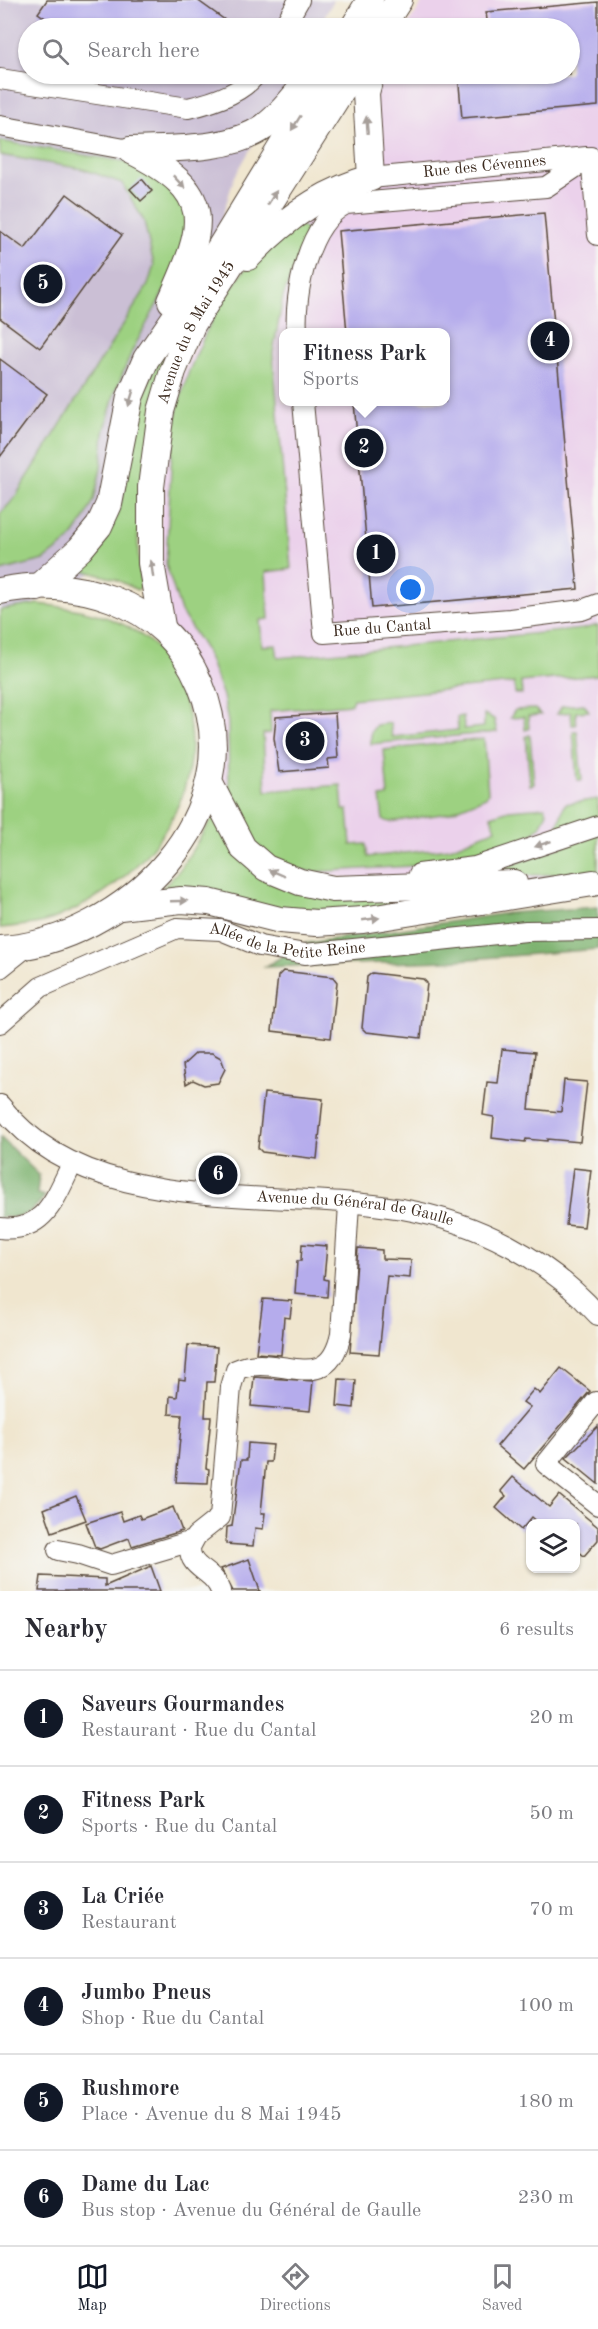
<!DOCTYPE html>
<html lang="en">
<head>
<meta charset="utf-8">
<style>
  body { margin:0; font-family:"Old Standard TT",serif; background:#f2f2f3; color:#2b2b33 }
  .controls { position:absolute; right:18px; bottom:18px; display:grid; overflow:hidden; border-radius:12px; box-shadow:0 2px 4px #0004 }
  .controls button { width:54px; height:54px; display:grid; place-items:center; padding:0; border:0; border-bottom:2px solid #e1e1e2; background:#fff; color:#2b2b33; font:30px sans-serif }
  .you { position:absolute; left:411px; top:590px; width:21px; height:21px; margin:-15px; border:4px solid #fff; border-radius:50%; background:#1a73e8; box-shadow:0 0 0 9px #1a73e833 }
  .badge { display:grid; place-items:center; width:39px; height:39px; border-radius:50%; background:#111827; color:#fff; font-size:20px; font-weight:700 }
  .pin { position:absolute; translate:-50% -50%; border:3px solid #fff; box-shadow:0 2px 6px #0006 }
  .popup { position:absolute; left:279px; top:328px; width:171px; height:78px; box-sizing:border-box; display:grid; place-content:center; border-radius:12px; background:#fff; filter:drop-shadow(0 2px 4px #0005); font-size:20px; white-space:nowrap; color:#7c7c81 }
  .popup b { font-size:22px; color:#2b2b33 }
  .popup::after { content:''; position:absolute; left:50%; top:100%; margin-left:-12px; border:12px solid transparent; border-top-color:#fff }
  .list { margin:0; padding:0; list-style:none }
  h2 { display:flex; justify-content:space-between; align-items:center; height:78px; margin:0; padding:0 24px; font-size:26px }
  h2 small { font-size:20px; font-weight:400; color:#7c7c81 }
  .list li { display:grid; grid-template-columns:39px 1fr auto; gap:18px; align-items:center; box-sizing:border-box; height:96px; padding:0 24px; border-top:2px solid #e1e1e2 }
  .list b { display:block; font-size:22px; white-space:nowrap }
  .list p { margin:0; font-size:20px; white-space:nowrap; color:#7c7c81 }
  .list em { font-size:20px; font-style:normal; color:#7c7c81 }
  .icon { flex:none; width:33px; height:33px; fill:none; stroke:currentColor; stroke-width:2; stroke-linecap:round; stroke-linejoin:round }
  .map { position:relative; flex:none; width:598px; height:1591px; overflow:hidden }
  .search { position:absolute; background:#fff; box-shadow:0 2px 4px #0004; left:18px; right:18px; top:18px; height:66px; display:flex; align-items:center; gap:15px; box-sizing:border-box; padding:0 21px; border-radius:33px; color:#7c7c81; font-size:22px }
  .sheet { height:654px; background:#fff }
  nav { display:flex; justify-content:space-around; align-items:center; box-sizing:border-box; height:84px; border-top:2px solid #e1e1e2; background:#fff; font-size:16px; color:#7c7c81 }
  nav a { display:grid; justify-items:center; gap:3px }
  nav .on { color:#111827 }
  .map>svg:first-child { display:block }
  .built { fill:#ebd1eb; fill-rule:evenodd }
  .industrial { fill:#cbbfd5 }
  .green { fill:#9dd181; stroke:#6c7e50; stroke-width:1.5 }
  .forest { fill:#7eb36f; stroke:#5c6e46; stroke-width:1.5 }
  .building { fill:#b5acec }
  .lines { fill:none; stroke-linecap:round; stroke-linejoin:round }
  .minor-casing { stroke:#564639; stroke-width:22 }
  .major-casing { stroke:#564639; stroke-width:28 }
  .minor { stroke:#fff; stroke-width:20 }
  .major { stroke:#fff; stroke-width:26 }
  .oneway { fill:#a79f9a }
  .labels { text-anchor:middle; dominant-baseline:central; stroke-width:5; stroke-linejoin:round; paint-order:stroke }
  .street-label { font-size:16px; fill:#3b2a1e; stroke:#f6f6f2 }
</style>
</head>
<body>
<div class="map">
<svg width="598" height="1591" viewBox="0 0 598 1591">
  <rect width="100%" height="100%" fill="#f6f6f2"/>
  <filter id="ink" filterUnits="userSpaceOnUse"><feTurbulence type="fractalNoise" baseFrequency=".0167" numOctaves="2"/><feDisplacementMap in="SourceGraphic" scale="12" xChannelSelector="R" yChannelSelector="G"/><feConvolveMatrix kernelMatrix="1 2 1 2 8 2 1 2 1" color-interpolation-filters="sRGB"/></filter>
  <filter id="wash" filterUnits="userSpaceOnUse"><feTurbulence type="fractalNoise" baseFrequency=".008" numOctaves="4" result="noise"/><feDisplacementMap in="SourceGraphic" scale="24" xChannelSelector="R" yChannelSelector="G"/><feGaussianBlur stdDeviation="1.35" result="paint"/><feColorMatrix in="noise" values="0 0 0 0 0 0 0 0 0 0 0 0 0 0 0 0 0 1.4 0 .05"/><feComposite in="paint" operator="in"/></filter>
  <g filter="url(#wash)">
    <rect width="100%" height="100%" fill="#f0e6cf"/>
    <path class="built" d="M424 0H598V880L478 886 302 875 216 780 218 743 167 623 158 562 167 409 213 303 271 241 359 185 372 97 382 74H570V28H406ZM283 332H445V402H283Z"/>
    <path class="industrial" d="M0 0H334L318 28H28V74H293L234 178 118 560 0 620Z"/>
    <g class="green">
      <path d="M0 141 126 162 172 186 189 219 177 267 132 351 114 395 104 433 101 468 94 500 85 518 70 540 44 560 0 571V514L14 499 148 285 154 265 144 221 122 183 83 169 0 155Z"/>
      <path d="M298 223 308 231 283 297 273 353 291 569 266 572 269 619 260 620 262 646 276 645 278 658 583 629 598 625V675L521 682 522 694H515L514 683 353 699 351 704 270 711 271 733 263 734 266 791 341 785 343 810H348L351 845 366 844 368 857 450 848 496 829 491 816 509 810 545 807 547 812 540 827 525 840 473 858 445 864 312 872 280 866 254 845 229 793 228 722 223 696 206 651 181 612 166 565 172 449 178 406 189 371 207 330 227 293 247 267Z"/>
      <path d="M172 333C158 407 127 513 142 586L137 590 115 579 78 569C130 530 126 462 141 405 147 380 161 356 172 333Z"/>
      <path d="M38 604C77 608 118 615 149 641 171 659 181 684 187 711 208 804 140 883 58 917 40 925 19 926 0 928V610Z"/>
      <path d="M584 704 589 711 576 712V725H572L571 712 557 714 562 706Z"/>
      <path d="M535 709 541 715 528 716 529 729 525 730 524 717 510 718 515 710Z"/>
      <path d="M484 714 494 719 497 732 371 744V732L376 725 390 723 392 737 458 730 457 717 463 716 464 729 484 727Z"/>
      <path d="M573 731H577L582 780H577Z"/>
      <path d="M530 735 534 784 530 785 526 736Z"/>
      <path d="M484 739 488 793 486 797 448 813 390 822 383 820 380 797 388 796 384 750Z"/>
      <path d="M598 799V819L556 830 565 804Z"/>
      <path d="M213 817 254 868 388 896 391 902 389 908 312 913 161 890 181 868Z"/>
      <path d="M598 833V872L475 878Z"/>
    </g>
    <g class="forest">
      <path d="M598 907V949L446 961 265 967 302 944 508 913Z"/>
      <path d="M0 1137 39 1175 37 1194 45 1196C30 1215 24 1218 0 1217Z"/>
    </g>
    <g id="blocks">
      <g class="building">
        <path d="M47 0H197L236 28H60L38 13Z"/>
        <path d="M598 2V106L462 118 458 74H570V28H488L486 12Z"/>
        <path d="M142 179 152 191 141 201 130 189Z"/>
        <path d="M67 194 122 235 40 348 0 318V231L25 249Z"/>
        <path d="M544 213 578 589 372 608 354 402H445V333H347L338 231Z"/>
        <path d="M0 359 47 394 0 457Z"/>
        <path d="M335 713 338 758 328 759 329 768 279 772 274 738 276 717Z"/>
        <path d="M283 971 333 977 337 982 331 1038 272 1031 278 976Z"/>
        <path d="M372 973 423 979 427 983 421 1038 366 1032 362 1028 367 977Z"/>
        <path d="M502 1049 535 1052 529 1109 561 1112 564 1080 587 1082 580 1142 547 1139V1141L526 1139 525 1142 492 1138 494 1117 483 1115 487 1082 498 1083Z"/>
        <path d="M196 1053H212L221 1058 225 1069 218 1083 204 1085 193 1080 186 1084 183 1065Z"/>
        <path d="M264 1093 323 1099 317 1159 262 1152 258 1148Z"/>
        <path d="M573 1168 591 1170 584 1227 566 1225Z"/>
        <path d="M302 1244 327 1246 324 1279 328 1280 327 1297 295 1294 297 1261H301Z"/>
        <path d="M358 1248 382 1250V1259L411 1260 410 1278 387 1276 379 1354 350 1352Z"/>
        <path d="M263 1299 292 1301 290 1318 284 1317 281 1355 256 1353Z"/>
        <path d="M188 1345 217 1347 214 1382H207L205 1417H211L206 1468 209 1469 208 1483 176 1482 182 1415 169 1414 170 1396 177 1397 179 1379 185 1380Z"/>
        <path d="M561 1368 590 1391 524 1469 497 1446 530 1407 523 1402 534 1389 540 1394Z"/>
        <path d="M254 1377 313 1381 310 1411 251 1406Z"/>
        <path d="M339 1379 356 1380 354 1408 337 1406Z"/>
        <path d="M598 1426V1484L566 1458Z"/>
        <path d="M248 1443 273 1445 271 1462H266L261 1513H265L263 1529 255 1528 253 1546 226 1544 227 1527 232 1526 241 1460H247Z"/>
        <path d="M513 1477 549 1507 559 1495 598 1527V1540L584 1556 576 1549V1524H540L532 1517 521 1530 496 1508 506 1496 501 1491Z"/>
        <path d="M76 1496 86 1520 52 1532 44 1509Z"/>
        <path d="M173 1507 182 1531 132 1546 129 1538 100 1549 95 1547 86 1523 120 1512 123 1521 139 1515 141 1519Z"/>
        <path d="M249 1559 260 1591H233L221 1569Z"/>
        <path d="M151 1566 160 1591H39L41 1576 105 1579V1586Z"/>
      </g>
    </g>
  </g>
  <g filter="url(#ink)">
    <use href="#blocks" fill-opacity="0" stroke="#564639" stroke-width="1.5"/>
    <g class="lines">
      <defs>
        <g id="minor">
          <path d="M283 28 299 0"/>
          <path d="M0 79 188 108C211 103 242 93 256 74"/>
          <path d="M0 126 130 150"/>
          <path id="s1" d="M371 178 587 157"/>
          <path d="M297 332C294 293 308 223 346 204L546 187 591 157 598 235"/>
          <path id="s2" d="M303 402 324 633 510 619 582 610 598 604"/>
          <path d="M419 874 475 867 598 826"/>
          <path d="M0 968 25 948"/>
          <path id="s3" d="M0 1023 41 987 177 928 221 930 260 946 305 954 526 931 598 930"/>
          <path id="s4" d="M0 1105C89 1221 274 1186 402 1209 477 1222 547 1258 598 1315"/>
          <path d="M0 1228C45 1233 55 1198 72 1164"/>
          <path d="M596 1402 546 1464 598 1505"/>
          <path d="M58 1550 78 1554 111 1565 192 1541"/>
          <path d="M221 1591C212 1568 189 1570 190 1547L196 1536 220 1517 231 1387 236 1370C277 1350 327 1400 341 1334L349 1204"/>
        </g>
        <g id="major">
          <path d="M353 28 370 0"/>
          <path d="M381 28 399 0"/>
          <path d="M130 150C217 193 206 223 171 301"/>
          <path d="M131 150C170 148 230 151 264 127 282 115 297 92 312 76"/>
          <path d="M248 257C283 220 322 191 371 178L366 93 371 74"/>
          <path d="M37 588 80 549 99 526 109 504 130 397 146 359 194 290 326 74"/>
          <path d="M0 591C36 583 77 586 112 599 154 615 182 642 200 684 255 813 124 942 0 949"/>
          <path id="s5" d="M162 626 151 563V487L161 411 173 371 192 325 352 74"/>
          <path d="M209 782 243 848 266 868 300 882 333 889 514 883"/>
          <path d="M120 907 181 900 209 902 280 920 316 923 363 920 593 883"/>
        </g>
      </defs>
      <use href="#minor" class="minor-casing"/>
      <use href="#major" class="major-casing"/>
      <use href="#minor" class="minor"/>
      <use href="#major" class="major"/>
    </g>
    <defs><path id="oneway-solid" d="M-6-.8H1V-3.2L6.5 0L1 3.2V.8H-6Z" transform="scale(1.5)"/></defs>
    <g class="oneway">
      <use href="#oneway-solid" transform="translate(296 123) rotate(122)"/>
      <use href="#oneway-solid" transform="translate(367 125) rotate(-95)"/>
      <use href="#oneway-solid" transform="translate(179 182) rotate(47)"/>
      <use href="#oneway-solid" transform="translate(272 198) rotate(-58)"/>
      <use href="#oneway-solid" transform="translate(131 398) rotate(107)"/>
      <use href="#oneway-solid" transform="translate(152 569) rotate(-98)"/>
      <use href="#oneway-solid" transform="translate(543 844) rotate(161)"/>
      <use href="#oneway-solid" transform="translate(277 873) rotate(-157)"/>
      <use href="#oneway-solid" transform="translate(179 901) rotate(-2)"/>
      <use href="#oneway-solid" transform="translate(371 919) rotate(-8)"/>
    </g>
  </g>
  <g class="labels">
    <g class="street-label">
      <text stroke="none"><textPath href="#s1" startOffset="114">Rue des Cévennes</textPath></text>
      <text stroke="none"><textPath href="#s5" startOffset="303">Avenue du 8 Mai 1945</textPath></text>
      <text stroke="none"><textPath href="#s2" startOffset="290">Rue du Cantal</textPath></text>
      <text stroke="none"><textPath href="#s3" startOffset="315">Allée de la Petite Reine</textPath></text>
      <text stroke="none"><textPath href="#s4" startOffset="381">Avenue du Général de Gaulle</textPath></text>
    </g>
  </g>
</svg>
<div class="controls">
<button><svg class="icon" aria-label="layers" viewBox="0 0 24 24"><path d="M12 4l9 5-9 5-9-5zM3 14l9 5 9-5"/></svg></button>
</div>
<div class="you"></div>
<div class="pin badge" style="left:376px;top:554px">1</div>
<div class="pin badge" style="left:364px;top:448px">2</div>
<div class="popup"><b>Fitness Park</b>Sports</div>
<div class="pin badge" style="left:305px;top:741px">3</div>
<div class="pin badge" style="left:550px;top:341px">4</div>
<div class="pin badge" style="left:43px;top:284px">5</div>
<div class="pin badge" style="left:218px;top:1175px">6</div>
<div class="search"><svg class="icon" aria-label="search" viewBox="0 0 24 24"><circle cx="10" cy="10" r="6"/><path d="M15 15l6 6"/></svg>Search here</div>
</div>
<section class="sheet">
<h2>Nearby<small>6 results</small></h2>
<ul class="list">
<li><span class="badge">1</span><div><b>Saveurs Gourmandes</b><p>Restaurant · Rue du Cantal</p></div><em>20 m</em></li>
<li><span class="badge">2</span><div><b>Fitness Park</b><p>Sports · Rue du Cantal</p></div><em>50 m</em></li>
<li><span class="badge">3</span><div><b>La Criée</b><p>Restaurant</p></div><em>70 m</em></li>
<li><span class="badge">4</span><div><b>Jumbo Pneus</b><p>Shop · Rue du Cantal</p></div><em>100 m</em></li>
<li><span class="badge">5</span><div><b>Rushmore</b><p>Place · Avenue du 8 Mai 1945</p></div><em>180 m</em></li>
<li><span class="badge">6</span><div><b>Dame du Lac</b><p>Bus stop · Avenue du Général de Gaulle</p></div><em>230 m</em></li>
</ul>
</section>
<nav>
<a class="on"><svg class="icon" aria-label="map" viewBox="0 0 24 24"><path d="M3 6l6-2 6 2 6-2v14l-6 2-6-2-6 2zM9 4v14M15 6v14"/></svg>Map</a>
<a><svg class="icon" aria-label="directions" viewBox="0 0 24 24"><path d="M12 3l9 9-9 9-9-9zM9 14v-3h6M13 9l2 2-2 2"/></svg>Directions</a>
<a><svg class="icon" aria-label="saved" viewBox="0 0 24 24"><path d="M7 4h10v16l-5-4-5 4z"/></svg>Saved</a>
</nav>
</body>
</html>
